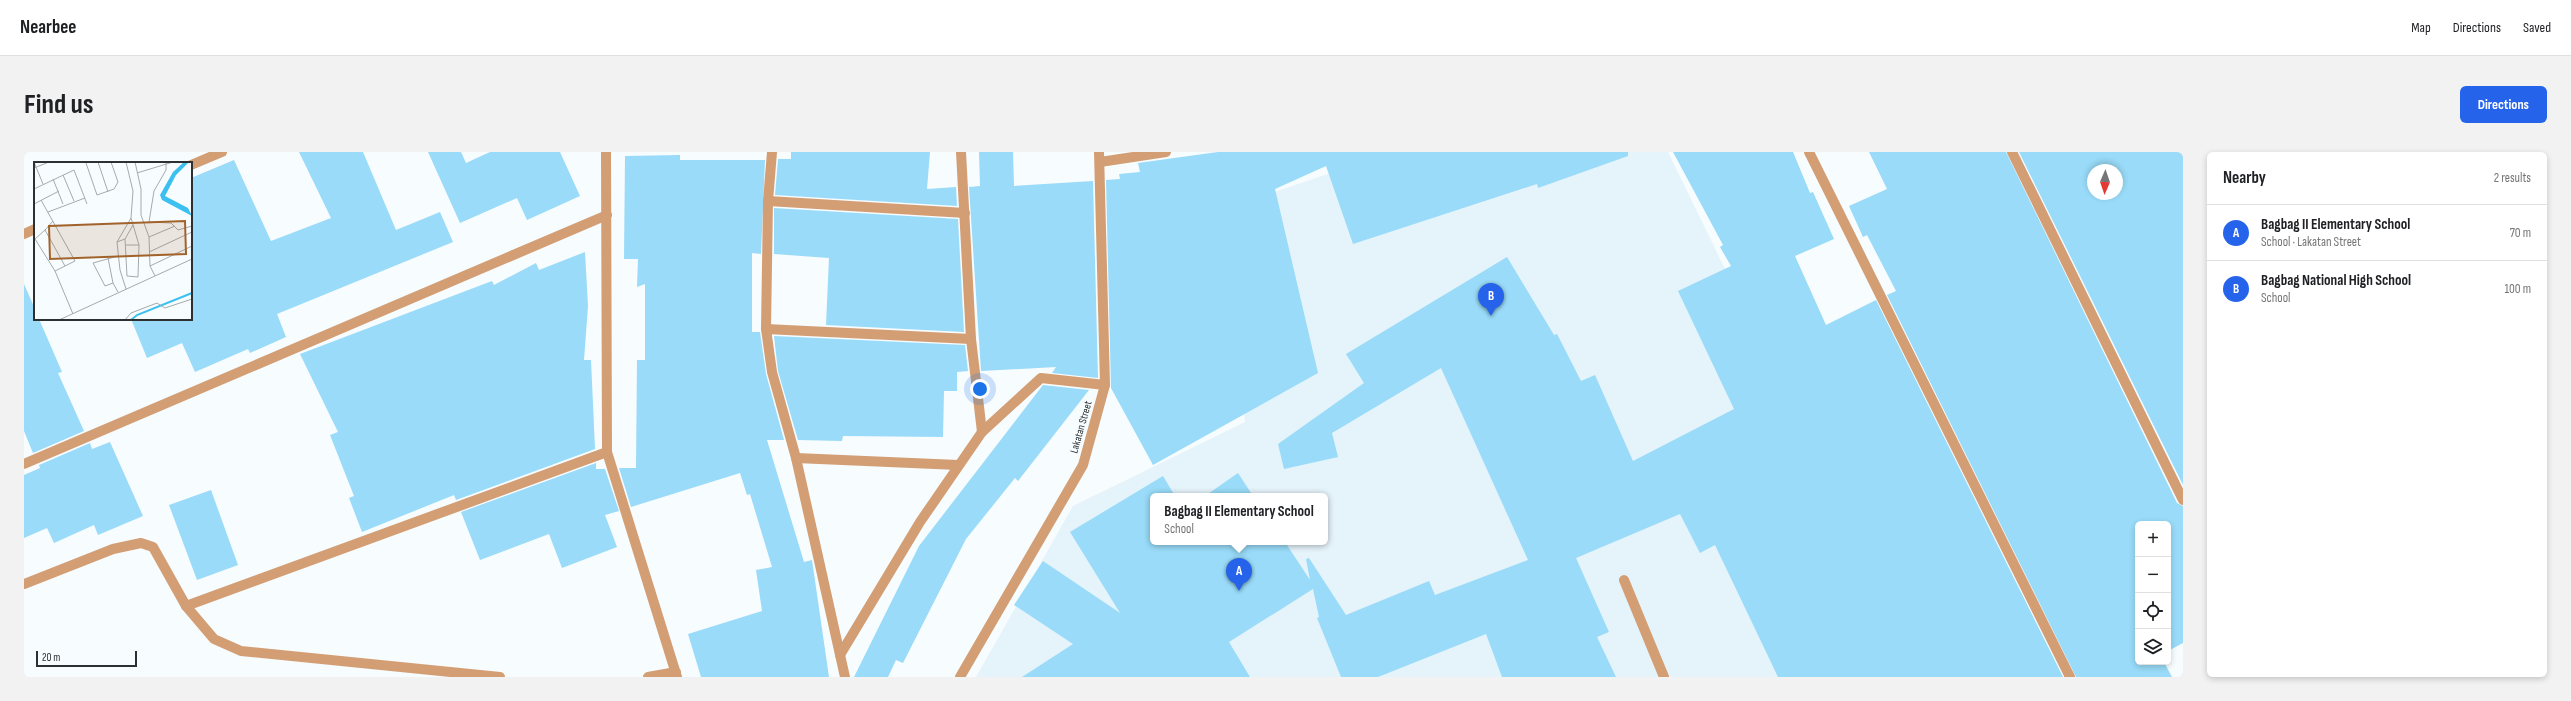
<!DOCTYPE html>
<html lang="en">
<head>
<meta charset="utf-8">
<style>
  body { margin:0; font-family:"Sofia Sans Condensed",sans-serif; background:#f2f2f2; color:#202124 }
  .controls { position:absolute; right:12px; bottom:12px; display:grid; overflow:hidden; border-radius:6px; box-shadow:0 2px 6px #0003 }
  .controls button { width:36px; height:36px; display:grid; place-items:center; padding:0; border:0; border-bottom:1px solid #e0e0e0; background:#fff; color:#202124; font:20px sans-serif }
  .compass { position:absolute; left:2063px; top:12px; width:36px; height:36px; border-radius:50%; background:#fff; box-shadow:0 2px 6px #0003; rotate:182deg }
  .scale { position:absolute; left:12px; bottom:10px; width:101px; box-sizing:border-box; padding-left:4px; border:2px solid #2c3031; border-top:0; font-size:11px; line-height:14px; white-space:nowrap; color:#2c3031; -webkit-text-stroke:3px #f7fcff; paint-order:stroke }
  .you { position:absolute; left:956px; top:237px; width:14px; height:14px; margin:-10px; border:3px solid #fff; border-radius:50%; background:#1a73e8; box-shadow:0 0 0 6px #1a73e833 }
  .badge { display:grid; place-items:center; width:26px; height:26px; border-radius:50%; background:#2563eb; color:#fff; font-size:13px; font-weight:700 }
  .pin { position:absolute; translate:-50% -33px; filter:drop-shadow(0 1px 2px #0008) }
  .pin::after { content:''; position:absolute; top:21px; width:14px; height:12px; background:inherit; clip-path:polygon(0 0,100% 0,50% 100%) }
  .popup { position:absolute; left:1126px; top:341px; width:178px; height:52px; box-sizing:border-box; display:grid; place-content:center; border-radius:6px; background:#fff; filter:drop-shadow(0 1px 3px #0005); font-size:13px; white-space:nowrap; color:#757577 }
  .popup b { font-size:15px; color:#202124 }
  .popup::after { content:''; position:absolute; left:50%; top:100%; margin-left:-8px; border:8px solid transparent; border-top-color:#fff }
  .list { margin:0; padding:0; list-style:none }
  h2 { display:flex; justify-content:space-between; align-items:center; height:52px; margin:0; padding:0 16px; font-size:17px }
  h2 small { font-size:13px; font-weight:400; color:#757577 }
  .list li { display:grid; grid-template-columns:26px 1fr auto; gap:12px; align-items:center; box-sizing:border-box; height:56px; padding:0 16px; border-top:1px solid #e0e0e0 }
  .list b { display:block; font-size:15px; white-space:nowrap }
  .list p { margin:0; font-size:13px; white-space:nowrap; color:#757577 }
  .list em { font-size:13px; font-style:normal; color:#757577 }
  .icon { flex:none; width:22px; height:22px; fill:none; stroke:currentColor; stroke-width:2; stroke-linecap:round; stroke-linejoin:round }
  .map { position:relative; flex:none; width:2159px; height:525px; overflow:hidden; border-radius:6px }
  header { display:flex; align-items:center; gap:24px; box-sizing:border-box; height:56px; padding:0 20px; background:#fff; border-bottom:1px solid #e0e0e0 }
  header strong { font-size:19px }
  nav { display:flex; gap:22px; margin-inline-start:auto; font-size:14px }
  .intro { display:flex; align-items:center; justify-content:space-between; box-sizing:border-box; height:96px; padding:0 24px }
  h1 { margin:0; font-size:28px }
  .button { padding:10px 18px; border-radius:6px; background:#2563eb; color:#fff; font-size:14px; font-weight:700 }
  main { display:flex; gap:24px; padding:0 24px }
  aside { flex:1; background:#fff; border-radius:6px; box-shadow:0 2px 6px #0003 }
  .map>svg:first-child { display:block }
  .built { fill:#e5f3fa; fill-rule:evenodd }
  .building { fill:#99dbf8; fill-rule:evenodd }
  .lines { fill:none; stroke-linecap:round; stroke-linejoin:round }
  .minor { stroke:#d39e74; stroke-width:10 }
  .labels { text-anchor:middle; dominant-baseline:central; stroke-width:3.5; stroke-linejoin:round; paint-order:stroke }
  .street-label { font-size:11px; fill:#2c3031; stroke:#f7fcff }
  .inset-river { fill:none; stroke:#3cc0f0; stroke-width:2 }
  .inset-road { fill:none; stroke:#a6aaad; stroke-width:1 }
  .view { fill:#a2632b; fill-opacity:0.15; stroke:#a2632b; stroke-width:2 }
  .inset-edge { fill:none; stroke:#2c3031; stroke-width:2 }
</style>
</head>
<body>
<header>
<strong>Nearbee</strong>
<nav><a>Map</a><a>Directions</a><a>Saved</a></nav>
</header>
<div class="intro"><h1>Find us</h1><a class="button">Directions</a></div>
<main>
<div class="map">
<svg width="2159" height="525" viewBox="0 0 2159 525">
  <rect width="100%" height="100%" fill="#f7fcff"/>
  <path class="built" d="M1369 0H1644L1900 525H952L1049 354 1221 270 1200 57ZM1129 344H1301V390H1129Z"/>
  <g class="building">
    <path d="M275 0H339L372 78 416 60 429 90 253 162 262 185 226 201 224 197 171 220 158 191 123 206 107 167H167V26L210 8 247 89 307 66Z"/>
    <path d="M404 0H437L442 11 466 0H536L556 44 503 68 493 46 436 71Z"/>
    <path d="M767 0H906L903 37 932 35 933 54 751 43 754 7H767Z"/>
    <path d="M955 0H989L990 34 1069 29 1074 226 1028 221 1032 215 957 219 945 35 956 34Z"/>
    <path d="M1194 0H1604V4L1514 36 1513 32 1329 92 1302 14 1251 37 1294 221 1129 313 1087 236 1082 28 1096 27 1095 22 1116 20 1114 11Z"/>
    <path d="M1649 0H1769L1786 41 1789 40 1810 87 1771 104 1802 173 1852 148 2039 525H1754L1691 393 1676 401 1656 362 1552 406 1585 480 1573 485 1592 525H1478L1462 482 1354 525H1317L1293 466 1295 465 1289 437 1205 490 1226 525H998L1049 492 990 453 1019 409 1096 461 1046 380 1139 324 1151 344H1129V390H1261L1286 428 1282 407 1285 406 1322 463 1405 429 1411 443 1504 408 1417 216 1308 281 1314 305 1260 317 1254 292 1340 231 1322 202 1483 105 1530 183 1533 182 1557 229 1571 223 1609 309 1710 257 1654 139 1707 114 1696 95 1699 93Z"/>
    <path d="M1845 0H1982L2153 351 2159 354V491L2144 499V372H2114V510H2140L2148 525H2052L1863 143 1872 139 1843 83 1839 85 1825 54 1863 37Z"/>
    <path d="M1995 0H2159V333ZM2069 18H2093V42H2069Z"/>
    <path d="M656 3V8H741L737 102 728 101V180H736L742 222 760 288H743L780 410 788 408 805 525H677L664 482 738 459 732 418 748 415 726 342 723 343 716 321 607 355 595 316H612L613 208H621V132L613 135 614 107H600L601 4Z"/>
    <path d="M750 56 934 67 940 180 802 173 805 106 750 102Z"/>
    <path d="M561 100 564 154 560 208H567L571 297 432 348 430 343 338 380 325 346 330 344 306 283 314 280 276 202 468 129 470 133 512 111 515 118Z"/>
    <path d="M0 132 11 157V167H15L38 220 34 221 60 279 9 301 0 279Z"/>
    <path d="M750 184 941 193 944 219 933 220V239H920L919 285 819 284 818 289 774 288 754 219Z"/>
    <path d="M1019 233 1065 238 994 329 991 326 942 387 879 511 872 508 864 525H830L895 394Z"/>
    <path d="M86 290 119 364 74 383 70 373 30 391 23 376 0 386V323L16 316 15 313 66 291 68 297Z"/>
    <path d="M572 311V317H581L595 359 581 363 593 395 538 416 525 382 456 408 437 360Z"/>
    <path d="M1214 321 1229 344H1181Z"/>
    <path d="M187 338 214 413 173 428 145 353Z"/>
  </g>
  <g class="lines">
    <g class="minor">
      <path d="M582 0 583 300 653 525"/>
      <path d="M748 0 744 49 742 177 748 220 772 306 821 525"/>
      <path d="M937 0 947 187 958 280"/>
      <path d="M1785 0 2046 525"/>
      <path d="M1988 0 2159 348"/>
      <path d="M1076 10 1142 0"/>
      <path d="M167 13 198 0"/>
      <path d="M744 49 941 61"/>
      <path d="M0 82 11 77"/>
      <path d="M742 177 947 187"/>
      <path d="M772 306 934 313"/>
      <path d="M0 312 583 63"/>
      <path d="M1600 428 1640 525"/>
      <path d="M0 432 89 397 117 391 129 395 162 454 190 487 217 499 476 525"/>
      <path d="M162 454 583 300"/>
      <path d="M816 503 896 370 958 280 1017 226 1081 233"/>
      <path d="M624 525 652 520"/>
      <path d="M936 525 1059 313 1081 233 1075 0"/>
    </g>
  </g>
  <g class="labels">
    <g class="street-label">
      <text transform="translate(1057 275) rotate(-74)">Lakatan Street</text>
    </g>
  </g>
  <g transform="translate(10 10)">
    <rect width="158" height="158" fill="#f7fcff"/>
    <path d="M150 0H155L142 13 131 34 154 46 158 54 128 38 126 33 139 10Z" fill="#3cc0f0"/>
    <path class="inset-river" d="M97 158 103 153 158 131"/>
    <path class="inset-road" d="M0 0 9 22M64 0 74 30M101 0 107 27V53L115 75 116 104 121 114M132 0V8L120 29 115 60 137 61 144 68 158 64M52 1 63 33 80 27 84 20 77 0M0 6 15 0M103 11 139 0M29 13 40 39M19 17 29 42M0 27 40 8 53 42M7 38 41 99 21 109M0 42 25 29M14 50 51 36M11 68 19 59M115 75 141 64M91 77 93 114 104 115 105 83 97 56 99 29 92 0M83 80 91 77 99 63M92 83H105M115 90 158 70M74 96 79 121 84 130M31 104 11 68 1 77 21 109 39 152M116 104 158 84M79 121 71 124 59 101 84 94M92 127 86 108 83 80 97 56M25 158 158 97M91 158 97 151 123 141 131 146 158 137"/>
    <path class="view" d="M151 59 152 92 16 97 15 64Z"/>
    <rect width="158" height="158" class="inset-edge"/>
  </g>
</svg>
<div class="controls">
<button>+</button>
<button>−</button>
<button><svg class="icon" aria-label="locate" viewBox="0 0 24 24"><circle cx="12" cy="12" r="6"/><path d="M12 2v4M12 18v4M2 12h4M18 12h4"/></svg></button>
<button><svg class="icon" aria-label="layers" viewBox="0 0 24 24"><path d="M12 4l9 5-9 5-9-5zM3 14l9 5 9-5"/></svg></button>
</div>
<svg class="compass" viewBox="-18 -18 36 36"><path d="M0-13l5 13h-10z" fill="#e53935"/><path d="M0 13l5-13h-10z" fill="#757577"/></svg>
<div class="scale">20 m</div>
<div class="you"></div>
<div class="pin badge" style="left:1215px;top:439px">A</div>
<div class="popup"><b>Bagbag II Elementary School</b>School</div>
<div class="pin badge" style="left:1467px;top:164px">B</div>
</div>
<aside>
<h2>Nearby<small>2 results</small></h2>
<ul class="list">
<li><span class="badge">A</span><div><b>Bagbag II Elementary School</b><p>School · Lakatan Street</p></div><em>70 m</em></li>
<li><span class="badge">B</span><div><b>Bagbag National High School</b><p>School</p></div><em>100 m</em></li>
</ul>
</aside>
</main>
</body>
</html>
